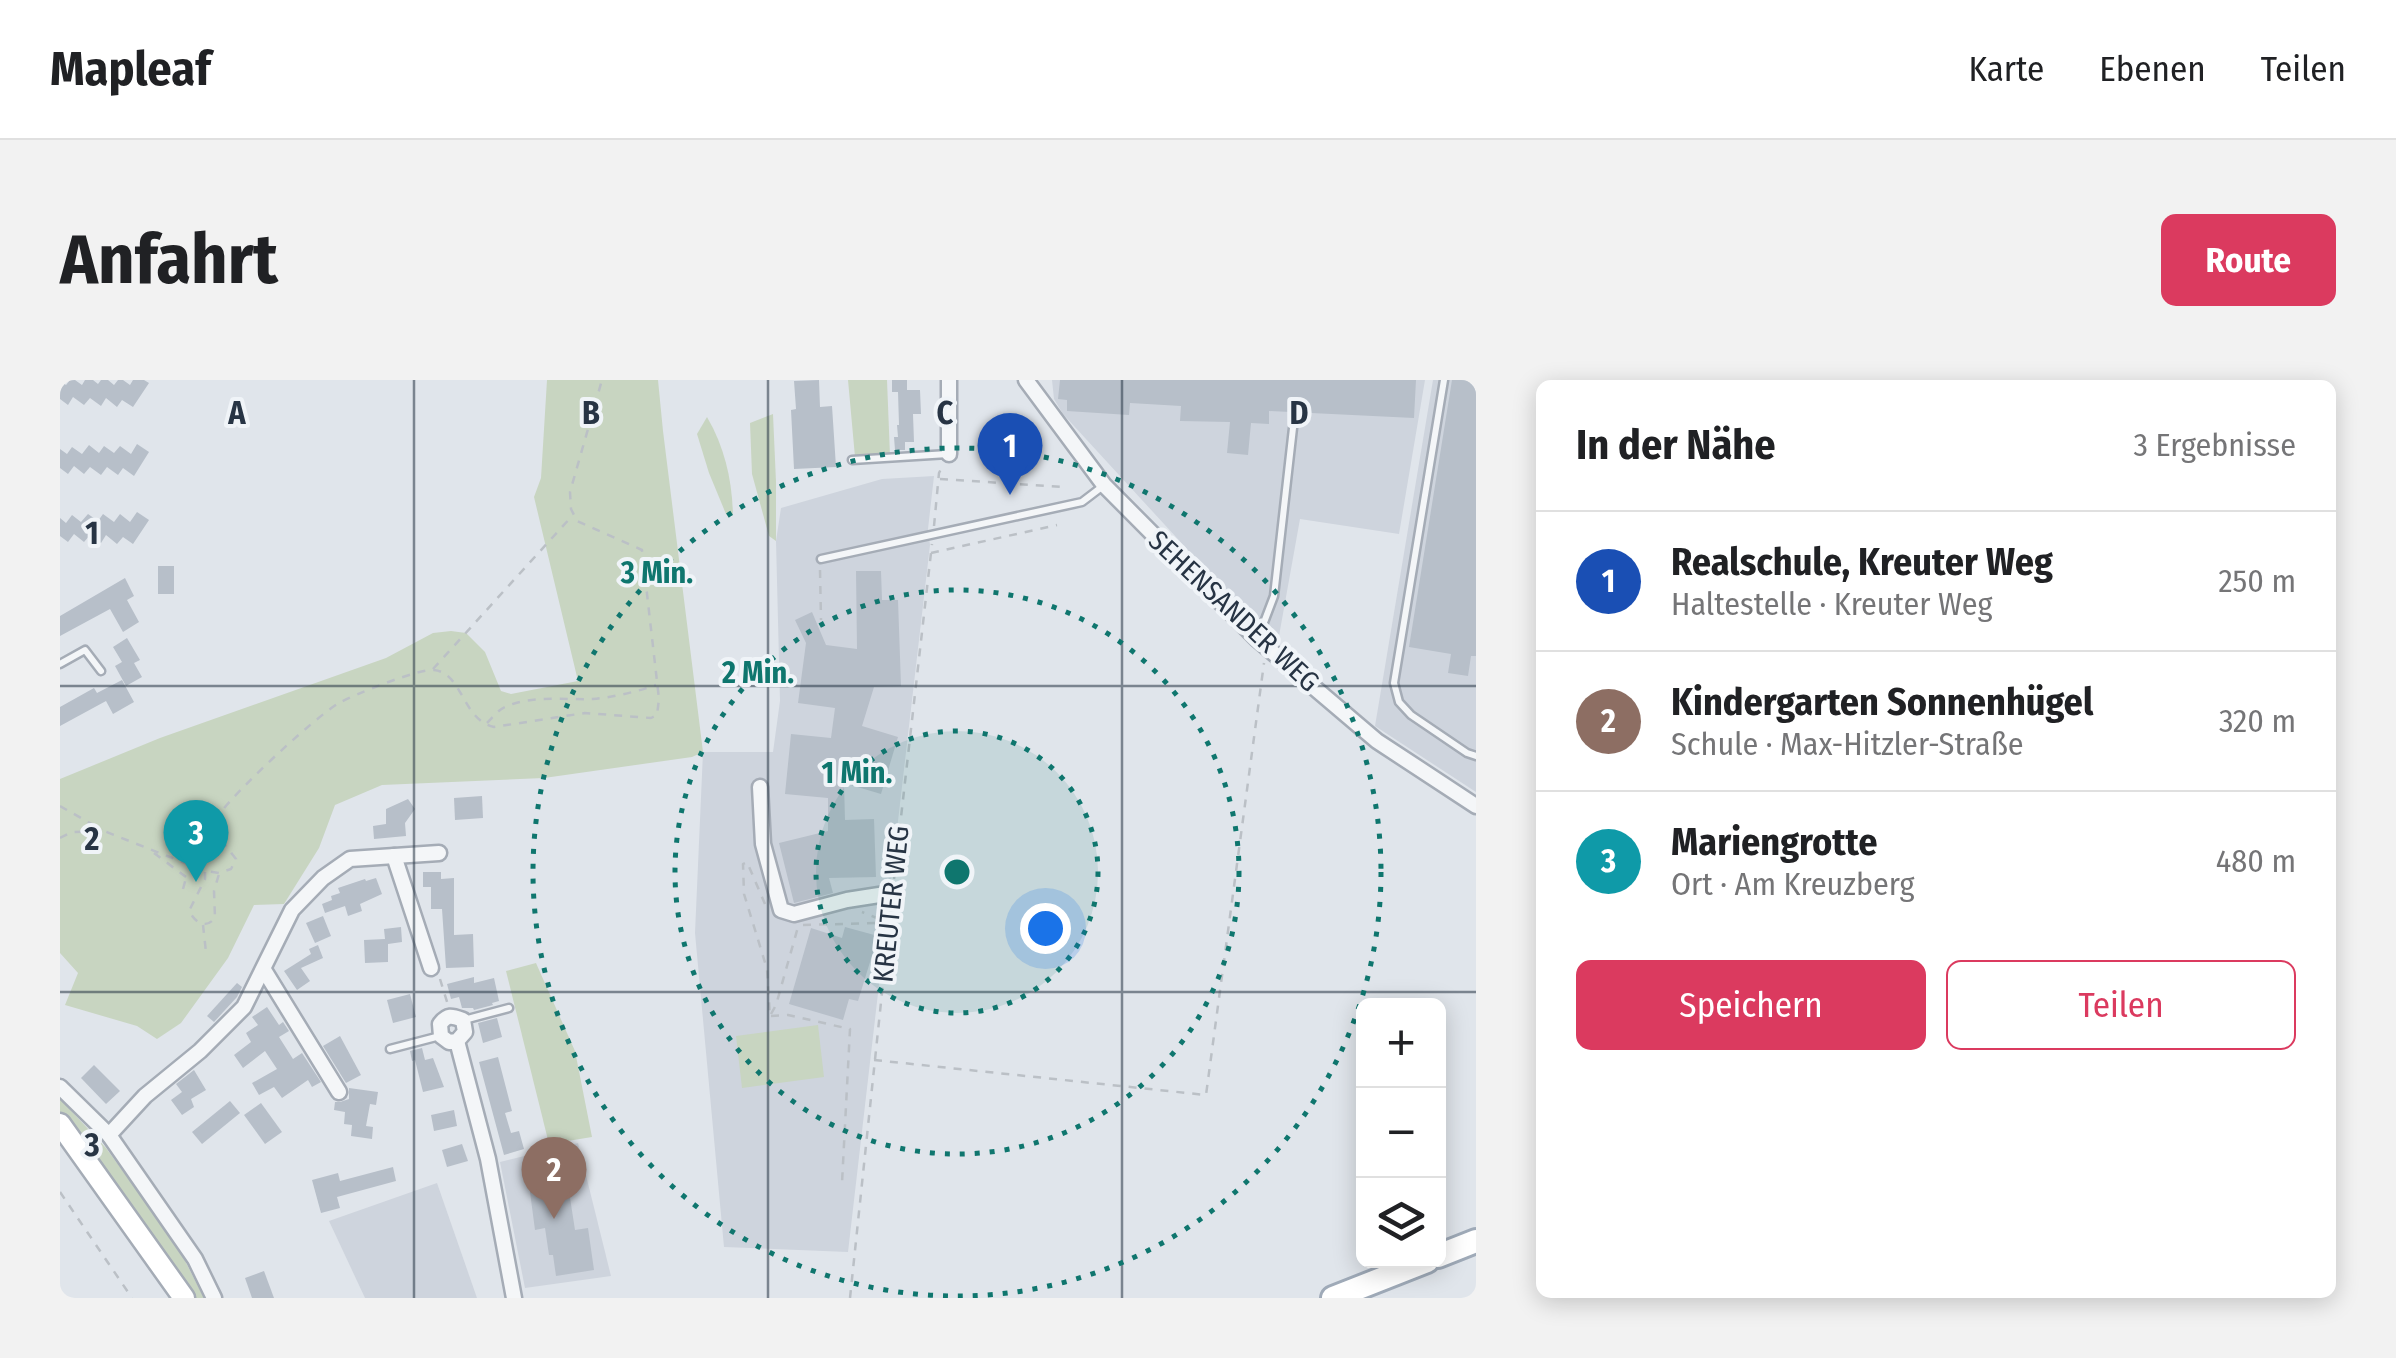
<!DOCTYPE html>
<html lang="de">
<head>
<meta charset="utf-8">
<style>
  body { margin:0; font-family:"Fira Sans Condensed",sans-serif; background:#f2f2f2; color:#202124 }
  .controls { position:absolute; right:30px; bottom:30px; display:grid; overflow:hidden; border-radius:15px; box-shadow:0 5px 25px #0003 }
  .controls button { width:90px; height:90px; display:grid; place-items:center; padding:0; border:0; border-bottom:2px solid #e0e0e0; background:#fff; color:#202124; font:50px sans-serif }
  .you { position:absolute; left:985px; top:548px; width:35px; height:35px; margin:-25px; border:8px solid #fff; border-radius:50%; background:#1a73e8; box-shadow:0 0 0 15px #1a73e833 }
  .badge { display:grid; place-items:center; width:65px; height:65px; border-radius:50%; background:#db3a5f; color:#fff; font-size:32px; font-weight:700 }
  .pin { position:absolute; translate:-50% -82px; filter:drop-shadow(0 2px 5px #0008) }
  .pin::after { content:''; position:absolute; top:52px; width:35px; height:30px; background:inherit; clip-path:polygon(0 0,100% 0,50% 100%) }
  .list { margin:0; padding:0; list-style:none }
  h2 { display:flex; justify-content:space-between; align-items:center; height:130px; margin:0; padding:0 40px; font-size:42px }
  h2 small { font-size:32px; font-weight:400; color:#757577 }
  .list li { display:grid; grid-template-columns:65px 1fr auto; gap:30px; align-items:center; box-sizing:border-box; height:140px; padding:0 40px; border-top:2px solid #e0e0e0 }
  .list b { display:block; font-size:38px; white-space:nowrap }
  .list p { margin:0; font-size:32px; white-space:nowrap; color:#757577 }
  .list em { font-size:32px; font-style:normal; color:#757577 }
  .actions { display:flex; gap:20px; padding:30px 40px }
  .actions a { flex:1; padding:22px 0; border:2px solid #db3a5f; border-radius:15px; text-align:center; font-size:35px; color:#db3a5f }
  .actions .main { background:#db3a5f; color:#fff }
  .icon { flex:none; width:55px; height:55px; fill:none; stroke:currentColor; stroke-width:2; stroke-linecap:round; stroke-linejoin:round }
  .map { position:relative; flex:none; width:1416px; height:918px; overflow:hidden; border-radius:15px }
  header { display:flex; align-items:center; gap:60px; box-sizing:border-box; height:140px; padding:0 50px; background:#fff; border-bottom:2px solid #e0e0e0 }
  header strong { font-size:48px }
  nav { display:flex; gap:55px; margin-inline-start:auto; font-size:35px }
  .intro { display:flex; align-items:center; justify-content:space-between; box-sizing:border-box; height:240px; padding:0 60px }
  h1 { margin:0; font-size:70px }
  .button { padding:25px 45px; border-radius:15px; background:#db3a5f; color:#fff; font-size:35px; font-weight:700 }
  main { display:flex; gap:60px; padding:0 60px }
  aside { flex:1; background:#fff; border-radius:15px; box-shadow:0 5px 25px #0003 }
  .map>svg:first-child { display:block }
  .built { fill:#ced4dd }
  .green { fill:#c8d5c1 }
  .building { fill:#b7bfc9 }
  .lines { fill:none; stroke-linecap:round; stroke-linejoin:round }
  .lane-casing { stroke:#a5acb6; stroke-width:11 }
  .street-casing { stroke:#a5acb6; stroke-width:19 }
  .secondary-casing { stroke:#a5acb6; stroke-width:25 }
  .primary-casing { stroke:#9faab8; stroke-width:28 }
  .path { stroke:#bbc0c6; stroke-width:2.5; stroke-dasharray:8 8; stroke-linecap:butt }
  .lane { stroke:#f4f6f8; stroke-width:6 }
  .street { stroke:#f4f6f8; stroke-width:14 }
  .secondary { stroke:#fff; stroke-width:20 }
  .primary { stroke:#fff; stroke-width:22 }
  .grid { fill:none; stroke:#273444; stroke-width:2.5; stroke-opacity:0.55 }
  .ring { fill:none; stroke:#0f766e; stroke-width:5; stroke-dasharray:5 10 }
  .labels { text-anchor:middle; dominant-baseline:central; stroke-width:8; stroke-linejoin:round; paint-order:stroke }
  .street-label { font-size:28px; fill:#273444; stroke:#f0f4f8 }
  .grid-label { font-size:32px; text-anchor:middle; font-weight:bold; fill:#273444; stroke:#f0f4f8; stroke-width:8; stroke-linejoin:round; paint-order:stroke }
  .centre { fill:#0f766e; stroke:#f0f4f8; stroke-width:5 }
  .ring-label { font-size:30px; text-anchor:middle; font-weight:bold; fill:#0f766e; stroke:#f0f4f8; stroke-width:8; stroke-linejoin:round; paint-order:stroke }
</style>
</head>
<body>
<header>
<strong>Mapleaf</strong>
<nav><a>Karte</a><a>Ebenen</a><a>Teilen</a></nav>
</header>
<div class="intro"><h1>Anfahrt</h1><a class="button">Route</a></div>
<main>
<div class="map">
<svg width="1416" height="918" viewBox="0 0 1416 918">
  <rect width="100%" height="100%" fill="#e0e5eb"/>
  <g class="built">
    <path d="M992 0H1365L1339 154 1240 139 1217 267 1003 34 994 19Z"/>
    <path d="M1373 0H1416V412L1315 346Z"/>
    <path d="M874 96 868 149 870 165 788 872 664 867 635 553 643 372H713L720 321 716 161 721 128 822 99Z"/>
    <path d="M518 763 551 896 465 908 440 782Z"/>
    <path d="M377 803 417 918H305L269 841Z"/>
  </g>
  <g class="green">
    <path d="M487 0H598L603 51 643 372 632 377 484 398 322 405 275 425 259 468 224 524 194 525 168 578 121 643 97 659 77 646 5 625 18 593 0 573V399L100 358 326 278 373 253 391 251 406 253 425 272 441 311 451 314 518 301 474 117 481 98Z"/>
    <path d="M788 0H827L830 76 795 77Z"/>
    <path d="M713 34 716 102V161L709 156 692 94 690 43Z"/>
    <path d="M647 37C665 68 672 100 673 135L666 134 649 93 637 54Z"/>
    <path d="M476 583 515 671 532 757 489 764 446 591Z"/>
    <path d="M758 645 764 697 682 708 676 656Z"/>
    <path d="M0 719 46 768 118 867 144 918H131L33 774 0 733Z"/>
  </g>
  <g class="building">
    <path d="M10 0H15L22 5 25 0H33L38 4 41 0H48L54 5 58 0H63L70 5 73 0H84L89 3 73 27 62 20 57 27 46 18 41 26 30 18 24 25 13 17 8 25 0 19V1L6 5Z"/>
    <path d="M759 0 760 27 772 26 776 87 734 89 731 30 736 29 734 1Z"/>
    <path d="M832 0H847V10H860L861 34H853L854 62H845V70H835L834 57H838L837 45H839L838 12H832Z"/>
    <path d="M1000 0H1356L1354 38 1209 31V44L1191 43 1188 75 1167 73 1170 42 1120 41 1121 26 1070 23 1069 35 1007 31V20L998 19Z"/>
    <path d="M1392 0H1416V276H1411L1408 296 1388 293 1391 274 1349 267Z"/>
    <path d="M77 64 89 72 74 96 63 88 58 95 47 87 41 95 30 87 24 94 14 86 8 94 0 88V69L7 74 12 67 22 74 29 65 39 73 44 66 54 73 60 66 71 74Z"/>
    <path d="M77 132 89 140 73 164 63 157 57 164 46 155 41 163 30 155 24 162 14 154 8 162 0 156V138L6 143 12 135 21 142 28 134 38 141 43 134 54 142 60 134 70 142Z"/>
    <rect x="98" y="186" width="16" height="28"/>
    <path d="M796 191H821L822 220H838L841 306 814 307 802 346 838 357 821 414 784 403 785 440 814 439 816 497 769 498 773 513 734 523 719 463 768 451V418L725 414 731 354 771 358 775 328 738 323 746 263 735 240 752 232 766 265 797 269Z"/>
    <path d="M65 198 74 216 67 220 79 242 63 252 50 229 0 256V236Z"/>
    <path d="M67 258 80 280 74 283 82 297 66 306 55 286 62 282 53 267Z"/>
    <path d="M62 300 74 322 53 334 46 321 0 346V327L34 308 37 313Z"/>
    <path d="M422 416 423 438 395 440 394 418Z"/>
    <path d="M348 419 355 429 345 443 346 456 314 459 313 446 326 444V429Z"/>
    <path d="M363 492H381V499L394 498V555L413 554 414 587 386 588 382 529H371V507H363Z"/>
    <path d="M316 498 322 514 300 524 302 531 288 536 285 526 265 533 262 524 272 520 271 516 280 513 278 508 305 499 306 501Z"/>
    <path d="M263 536 271 556 255 563 246 543Z"/>
    <path d="M341 547 342 562 328 564V582L305 583 304 560 325 559 324 549Z"/>
    <path d="M785 547 818 556 798 621 789 619 783 640 729 624 751 548 782 558Z"/>
    <path d="M258 565 263 578 241 588 250 601 237 610 224 591 251 574 249 569Z"/>
    <path d="M414 597V603L434 598 439 621 432 623 433 625 414 630 413 628H402L399 617 391 619 387 604Z"/>
    <path d="M177 603 182 607 177 617 154 642 147 636Z"/>
    <path d="M350 614 356 637 333 643 327 620Z"/>
    <path d="M207 627 219 645 223 642 229 651 219 657 233 679 242 673 261 702 252 707 248 700 222 718 214 707 199 715 192 703 217 689 205 671 183 688 174 675 191 662 186 653 198 645 192 637Z"/>
    <path d="M437 638 442 657 423 663 418 643Z"/>
    <path d="M280 656 301 695 286 703 263 666Z"/>
    <path d="M362 668 365 680 373 678 384 707 363 712 355 680 352 681 350 671Z"/>
    <path d="M438 677 452 731 445 733 451 753 459 751 464 769 444 775 419 682Z"/>
    <path d="M34 685 60 711 46 724 21 698Z"/>
    <path d="M134 690 146 710 131 719 134 727 122 735 111 720 122 712 116 704Z"/>
    <path d="M289 708 318 712 316 725 310 724 306 746 313 747 312 759 291 756 292 745 284 744 285 732 274 730 275 722H280L289 719Z"/>
    <path d="M170 721 180 733 142 764 132 752Z"/>
    <path d="M201 723 222 752 205 764 184 735Z"/>
    <path d="M394 730 397 746 374 751 371 735Z"/>
    <path d="M402 764 408 781 387 787 382 770Z"/>
    <path d="M504 779 515 850 528 848 534 890 496 896 493 875H489L485 848 475 850 468 797 478 795 477 791 483 790 482 783Z"/>
    <path d="M333 787 336 801 277 817 280 828 261 833 252 800 278 793 280 801Z"/>
    <path d="M204 891 214 918H192L185 898Z"/>
  </g>
  <g class="lines">
    <defs>
      <g id="lane">
        <path d="M1384 0 1334 303 1339 322 1351 335 1407 373 1416 376"/>
        <path d="M792 80 888 74"/>
        <path d="M761 179 1022 122 1043 106"/>
        <path d="M1198 258 1214 216 1233 48"/>
        <path d="M0 284 25 270 41 291"/>
        <path d="M404 640 449 628"/>
        <path d="M330 669 380 656"/>
      </g>
      <g id="street">
        <path d="M889 0V74"/>
        <path d="M966 0 1044 105 1197 259 1317 361 1416 426"/>
        <path d="M700 407 703 464 721 530 734 534 787 520 832 513"/>
        <path d="M334 476 371 588"/>
        <path d="M204 590 279 712"/>
        <path d="M397 661 389 662 381 656 380 644C388 634 392 636 403 640L405 652 397 661 428 779 454 918"/>
        <path d="M0 707 49 755 135 879 154 918"/>
        <path d="M49 755 85 716 140 671 184 627 232 530 263 498 290 479 379 473"/>
      </g>
      <path id="secondary" d="M0 744 124 918"/>
      <g id="primary">
        <path d="M1378 876 1416 861"/>
        <path d="M1273 918 1367 881"/>
      </g>
    </defs>
    <use href="#lane" class="lane-casing"/>
    <use href="#street" class="street-casing"/>
    <use href="#secondary" class="secondary-casing"/>
    <use href="#primary" class="primary-casing"/>
    <g class="path">
      <path d="M880 99 1003 107"/>
      <path d="M874 146 879 93 883 85"/>
      <path d="M871 173 997 145"/>
      <path d="M760 190 761 240"/>
      <path d="M373 289 512 136"/>
      <path d="M427 343C433 337 438 330 445 327 471 315 505 320 533 319 554 317 576 312 596 305"/>
      <path d="M0 426 42 450"/>
      <path d="M0 458 12 452 44 451 145 491 159 493 171 489 176 479 151 447C158 426 256 336 279 323 293 315 360 288 374 290 403 293 402 340 434 347L525 333 591 338 597 335 599 319 582 170 517 141 511 129 510 112 542 0"/>
      <path d="M94 473 126 497 135 488"/>
      <path d="M145 492V499L129 531C135 542 145 550 155 538L154 511 159 494"/>
      <path d="M834 499 872 164"/>
      <path d="M123 509 126 498"/>
      <path d="M705 524 687 482 683 484 684 514 707 589 710 636"/>
      <path d="M143 545 146 572"/>
      <path d="M743 545 819 543V539L802 532"/>
      <path d="M380 599 388 625"/>
      <path d="M711 634 716 625 738 547"/>
      <path d="M711 636 728 635 790 649 782 803"/>
      <path d="M814 680 1146 715 1204 283"/>
      <path d="M0 812 72 918"/>
      <path d="M790 918 831 527"/>
    </g>
    <use href="#lane" class="lane"/>
    <use href="#street" class="street"/>
    <use href="#secondary" class="secondary"/>
    <use href="#primary" class="primary"/>
  </g>
  <path class="grid" d="M354 0V918M708 0V918M1062 0V918M0 306H1416M0 612H1416"/>
  <circle cx="897" cy="492" r="141" fill="#0f766e" fill-opacity=".12"/>
  <g class="ring">
    <circle cx="897" cy="492" r="141"/>
    <circle cx="897" cy="492" r="282"/>
    <circle cx="897" cy="492" r="424"/>
  </g>
  <g class="labels">
    <g class="street-label">
      <text transform="translate(1174 231) rotate(43)">SEHENSANDER WEG</text>
      <text transform="translate(831 524) rotate(-84)">KREUTER WEG</text>
    </g>
  </g>
  <g class="grid-label">
    <text x="177" y="44">A</text>
    <text x="531" y="44">B</text>
    <text x="885" y="44">C</text>
    <text x="1239" y="44">D</text>
    <text x="32" y="164">1</text>
    <text x="32" y="470">2</text>
    <text x="32" y="776">3</text>
  </g>
  <circle cx="897" cy="492" r="15" class="centre"/>
  <g class="ring-label">
    <text x="597" y="203">3 Min.</text>
    <text x="698" y="303">2 Min.</text>
    <text x="797" y="403">1 Min.</text>
  </g>
</svg>
<div class="controls">
<button>+</button>
<button>−</button>
<button><svg class="icon" aria-label="layers" viewBox="0 0 24 24"><path d="M12 4l9 5-9 5-9-5zM3 14l9 5 9-5"/></svg></button>
</div>
<div class="you"></div>
<div class="pin badge" style="left:950px;top:115px;background:#1a4fb4">1</div>
<div class="pin badge" style="left:494px;top:839px;background:#8d6e63">2</div>
<div class="pin badge" style="left:136px;top:502px;background:#0f9aa8">3</div>
</div>
<aside>
<h2>In der Nähe<small>3 Ergebnisse</small></h2>
<ul class="list">
<li><span class="badge" style="background:#1a4fb4">1</span><div><b>Realschule, Kreuter Weg</b><p>Haltestelle · Kreuter Weg</p></div><em>250 m</em></li>
<li><span class="badge" style="background:#8d6e63">2</span><div><b>Kindergarten Sonnenhügel</b><p>Schule · Max-Hitzler-Straße</p></div><em>320 m</em></li>
<li><span class="badge" style="background:#0f9aa8">3</span><div><b>Mariengrotte</b><p>Ort · Am Kreuzberg</p></div><em>480 m</em></li>
</ul>
<div class="actions"><a class="main">Speichern</a><a>Teilen</a></div>
</aside>
</main>
</body>
</html>
